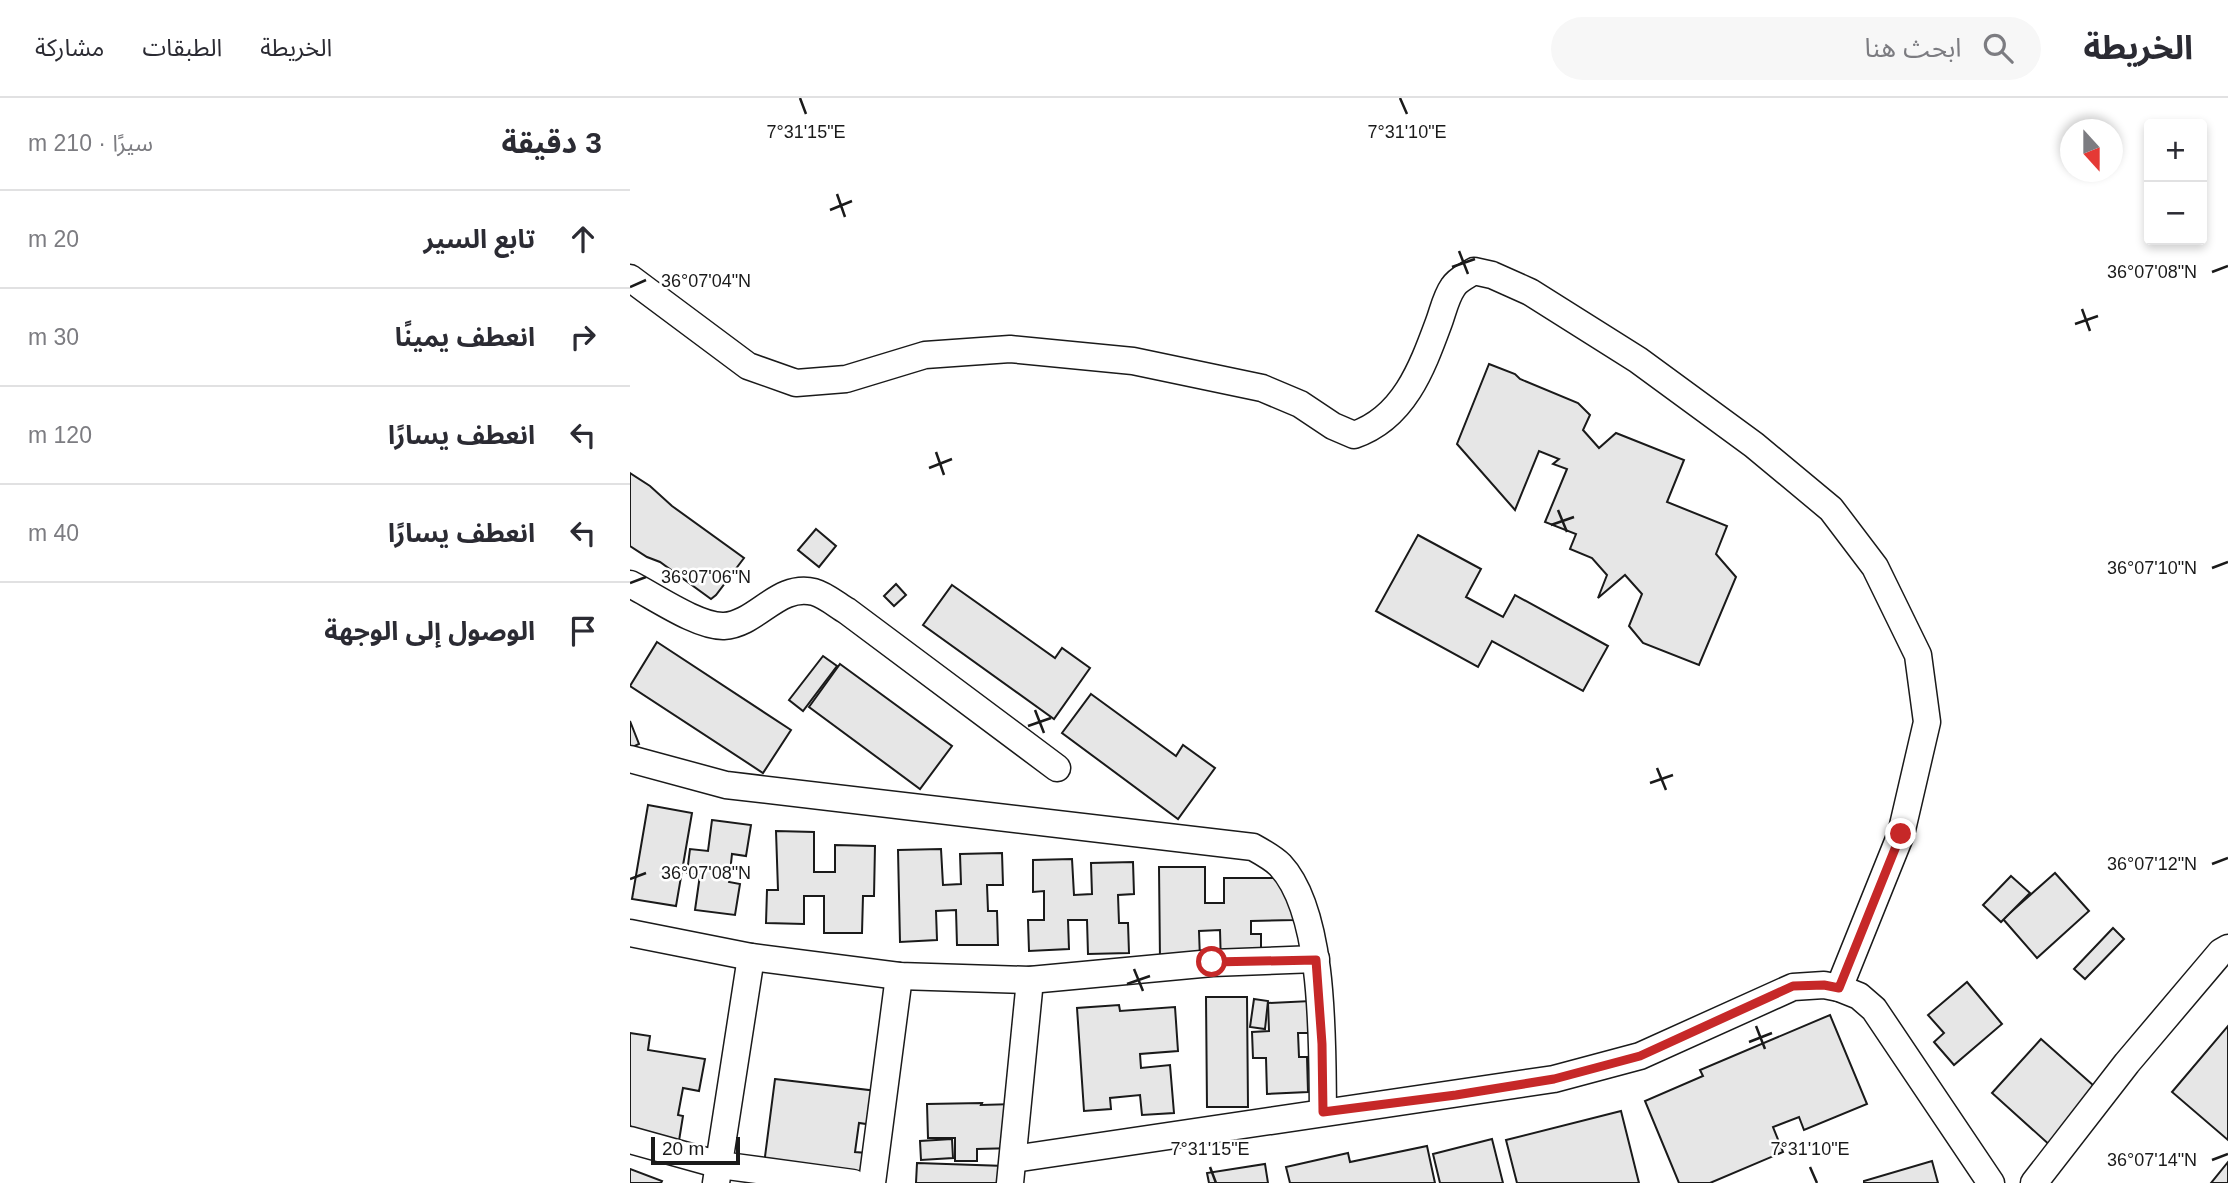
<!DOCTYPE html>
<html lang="ar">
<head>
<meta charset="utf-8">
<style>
  body { margin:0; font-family:Arial,"Noto Sans Arabic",sans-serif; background:#f7f7f7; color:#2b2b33; direction:rtl }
  .controls { position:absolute; right:21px; top:21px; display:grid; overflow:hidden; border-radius:7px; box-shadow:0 4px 10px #0003 }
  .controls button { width:63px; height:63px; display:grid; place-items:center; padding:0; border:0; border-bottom:2px solid #e1e1e2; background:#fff; color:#2b2b33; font:35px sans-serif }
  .compass { position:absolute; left:1430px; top:21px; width:63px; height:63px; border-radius:50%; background:#fff; box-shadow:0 4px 10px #0003; rotate:159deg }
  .scale { position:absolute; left:21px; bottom:18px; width:89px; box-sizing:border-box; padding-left:7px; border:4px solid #1a1a1a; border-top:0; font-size:19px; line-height:24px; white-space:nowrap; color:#1a1a1a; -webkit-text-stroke:5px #fff; paint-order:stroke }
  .stop { position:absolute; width:21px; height:21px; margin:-16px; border:5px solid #c62828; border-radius:50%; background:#fff }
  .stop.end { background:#c62828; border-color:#fff; box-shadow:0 2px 7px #0008 }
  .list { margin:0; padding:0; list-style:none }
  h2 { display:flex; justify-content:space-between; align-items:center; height:91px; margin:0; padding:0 28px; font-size:30px }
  h2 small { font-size:23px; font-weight:400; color:#7c7c81 }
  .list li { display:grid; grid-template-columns:46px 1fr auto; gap:21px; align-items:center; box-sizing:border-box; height:98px; padding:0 28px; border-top:2px solid #e1e1e2 }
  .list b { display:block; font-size:26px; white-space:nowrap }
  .list em { font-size:23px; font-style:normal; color:#7c7c81 }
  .icon { flex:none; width:38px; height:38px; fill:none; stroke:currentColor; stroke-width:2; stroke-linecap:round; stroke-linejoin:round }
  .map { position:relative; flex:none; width:1598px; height:1085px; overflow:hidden; direction:ltr }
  header { display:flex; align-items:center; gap:42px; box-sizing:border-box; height:98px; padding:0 35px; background:#fff; border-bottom:2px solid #e1e1e2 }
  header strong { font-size:33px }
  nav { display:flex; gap:38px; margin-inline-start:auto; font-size:24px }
  .search { width:490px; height:63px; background:#f7f7f7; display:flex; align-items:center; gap:18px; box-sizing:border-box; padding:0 24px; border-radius:38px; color:#7c7c81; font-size:26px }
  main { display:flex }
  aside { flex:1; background:#fff }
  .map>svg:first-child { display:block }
  .building { fill:#e6e6e6; stroke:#1a1a1a; stroke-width:2 }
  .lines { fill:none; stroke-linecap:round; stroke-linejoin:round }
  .minor-casing { stroke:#1a1a1a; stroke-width:29 }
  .minor { stroke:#fff; stroke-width:26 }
  .route { stroke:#c62828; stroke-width:9 }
  .ticks { fill:none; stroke:#1a1a1a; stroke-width:2.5 }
  .ticks-label { font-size:18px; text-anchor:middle; fill:#1a1a1a; stroke:#fff; stroke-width:5; stroke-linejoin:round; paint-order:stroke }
</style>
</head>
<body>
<header>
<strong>الخريطة</strong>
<div class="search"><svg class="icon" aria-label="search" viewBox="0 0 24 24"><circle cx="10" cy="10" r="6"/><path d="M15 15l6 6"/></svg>ابحث هنا</div>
<nav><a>الخريطة</a><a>الطبقات</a><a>مشاركة</a></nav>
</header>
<main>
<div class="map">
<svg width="1598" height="1085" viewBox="0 0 1598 1085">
  <rect width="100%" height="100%" fill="#fff"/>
  <g class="building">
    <path d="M859 266 885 276 890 281 948 305 960 317 953 332 969 350 986 335 1054 362 1037 404 1097 428 1086 456 1106 479 1069 567 1013 545 999 528 1012 496 995 477 968 500 977 477 962 460 940 451 946 436 915 424 937 371 923 366 929 361 909 353 885 412 827 346Z"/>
    <path d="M0 375 20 388 42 408 114 460 86 497 81 501 30 464 17 459 0 448Z"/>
    <path d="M186 431 206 448 189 469 168 452Z"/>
    <path d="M788 437 851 471 836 499 873 519 885 497 978 548 953 593 862 543 848 569 746 513Z"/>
    <path d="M266 486 276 497 264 508 254 498Z"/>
    <path d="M322 487 425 560 432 550 460 570 424 621 293 527Z"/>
    <path d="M27 544 161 632 133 675 0 588Z"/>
    <path d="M193 558 207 568 173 613 159 602Z"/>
    <path d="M210 566 322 648 290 691 179 609Z"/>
    <path d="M461 596 546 658 553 647 585 670 548 721 432 635Z"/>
    <path d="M0 623 9 646 0 650Z"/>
    <path d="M18 707 62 715 46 808 2 801Z"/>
    <path d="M82 722 121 727 116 758 102 756 99 784 110 786 105 817 65 812 70 777 57 775 60 751 78 753Z"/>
    <path d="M146 733 184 734V774H205V747L245 748 244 798H233L232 835H194V798H174V826L136 825 137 792H148Z"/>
    <path d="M311 751 313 787 331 786 330 756 372 755 373 787H357L358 813H367L368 847H327L326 812 306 813 307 842 270 844 268 752Z"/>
    <path d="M442 761 444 797 462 796 461 765 503 764 504 796 488 797 489 825H498L499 855 458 856 457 822H438L439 851 399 853 398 822H414V793L403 794V762Z"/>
    <path d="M529 769H575V805H594V780H663L664 822 621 823V836H631V867L591 868 590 832 569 833 570 861 530 862Z"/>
    <path d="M1425 775 1459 813 1407 860 1373 821Z"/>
    <path d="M1381 778 1400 795 1371 824 1353 807Z"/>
    <path d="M1483 830 1494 841 1455 881 1444 871Z"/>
    <path d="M1337 884 1372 926 1324 967 1304 944 1314 935 1298 917Z"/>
    <path d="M576 899H617L618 1009H577Z"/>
    <path d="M624 901 638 903 635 931 620 929Z"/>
    <path d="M681 903 683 935H668L669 959H677L678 994 637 996 636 960H623L622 934 639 933 638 905Z"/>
    <path d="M489 907 490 913 545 909 548 953 510 956 511 970 540 967 544 1015 512 1017 510 997 480 1000 481 1011 454 1013 447 910Z"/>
    <path d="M1200 917 1237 1006 1174 1032 1169 1019 1143 1029 1153 1054 1080 1085H1049L1015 1003 1073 978 1070 972Z"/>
    <path d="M1598 928V1042L1542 994Z"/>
    <path d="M0 935 20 938 18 952 75 961 69 993 53 990 48 1017 53 1018 48 1049 0 1041 2 1029 0 1028Z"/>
    <path d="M1411 941 1481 1003 1432 1058 1362 995Z"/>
    <path d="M145 981 247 993 243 1027 229 1025 225 1054 237 1055 233 1085 133 1074Z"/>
    <path d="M352 1005 351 1007 385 1006 386 1050 347 1051V1063H325V1040H298L297 1006Z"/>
    <path d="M991 1013 1009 1085H887L876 1042Z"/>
    <path d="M322 1041 323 1060 291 1062 290 1043Z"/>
    <path d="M862 1041 873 1085H810L803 1056Z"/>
    <path d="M797 1048 805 1085H660L656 1069 718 1055 720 1064Z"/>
    <path d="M1302 1063 1308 1085H1234V1083Z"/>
    <path d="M1598 1064V1085H1581Z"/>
    <path d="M287 1065 375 1068V1085H286Z"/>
    <path d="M635 1066 638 1085H579L577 1075Z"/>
    <path d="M0 1071 32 1083 31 1085H0Z"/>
  </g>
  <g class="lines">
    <defs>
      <g id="minor">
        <path d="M0 180 118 268 166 285 216 281 295 257 380 251 503 263 632 290 670 306 703 328 724 337C774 320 792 270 809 224 813 213 816 199 823 189 827 182 838 177 844 173L862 177 900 194 1008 262 1124 347 1201 411 1245 469 1288 557 1297 624 1271 736 1209 890"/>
        <path d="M0 486C24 498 68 529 94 528 127 526 148 485 184 494 195 497 207 507 217 513L427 670"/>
        <path d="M0 661 96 687 623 749C632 754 643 760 650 767 696 816 692 949 693 1014"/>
        <path d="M0 835 121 859 269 878 400 882 582 865 686 861"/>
        <path d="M0 1042 90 1067 223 1085"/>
        <path d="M383 1061 924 981 1010 958 1163 889 1194 887 1209 890 1229 898 1244 911 1361 1085"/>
        <path d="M86 1085 121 859"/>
        <path d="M242 1085 269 878"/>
        <path d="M380 1085 400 882"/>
        <path d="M1404 1085 1497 965 1591 854 1598 850"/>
      </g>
    </defs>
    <use href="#minor" class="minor-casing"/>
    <use href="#minor" class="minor"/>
  </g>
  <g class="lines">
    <path class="route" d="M582 864 686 862 692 946 693 1014 826 997 924 981 1010 958 1163 888 1194 887 1209 890 1271 736"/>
  </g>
  <path class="ticks" d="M170 0 176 16M770 0 777 16M207 96 215 119M200 112 222 103M829 153 838 176M822 169 845 161M1582 174 1598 168M0 189 16 182M1452 211 1460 233M1445 226 1468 218M306 354 314 377M299 370 322 361M928 412 937 434M921 427 944 419M1582 470 1598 464M0 485 16 479M405 612 414 635M398 628 421 620M1027 670 1036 692M1020 685 1043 677M1582 766 1598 760M0 781 16 775M504 871 513 893M497 886 520 878M1126 928 1135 951M1119 944 1142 935M1582 1062 1598 1056M580 1069 586 1085M1180 1069 1187 1085"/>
  <g class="ticks-label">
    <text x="176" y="40">7°31'15"E</text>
    <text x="777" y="40">7°31'10"E</text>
    <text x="1522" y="180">36°07'08"N</text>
    <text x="76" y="189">36°07'04"N</text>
    <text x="1522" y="476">36°07'10"N</text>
    <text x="76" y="485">36°07'06"N</text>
    <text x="1522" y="772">36°07'12"N</text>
    <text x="76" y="781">36°07'08"N</text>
    <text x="580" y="1057">7°31'15"E</text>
    <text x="1180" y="1057">7°31'10"E</text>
    <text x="1522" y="1068">36°07'14"N</text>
  </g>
</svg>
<div class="controls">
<button>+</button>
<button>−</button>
</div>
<svg class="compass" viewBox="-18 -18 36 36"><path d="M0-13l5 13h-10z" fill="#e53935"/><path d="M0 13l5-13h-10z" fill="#7c7c81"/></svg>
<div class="scale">20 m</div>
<div class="stop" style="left:582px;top:864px"></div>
<div class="stop end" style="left:1271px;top:736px"></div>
</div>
<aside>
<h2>3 دقيقة<small>سيرًا · 210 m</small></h2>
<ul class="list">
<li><svg class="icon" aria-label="ahead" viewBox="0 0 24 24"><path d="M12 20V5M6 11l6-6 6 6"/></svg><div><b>تابع السير</b></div><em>20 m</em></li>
<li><svg class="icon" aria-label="right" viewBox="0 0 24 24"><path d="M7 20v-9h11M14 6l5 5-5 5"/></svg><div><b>انعطف يمينًا</b></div><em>30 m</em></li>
<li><svg class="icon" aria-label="left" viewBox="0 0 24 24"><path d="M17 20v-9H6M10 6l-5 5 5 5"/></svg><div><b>انعطف يسارًا</b></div><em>120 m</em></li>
<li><svg class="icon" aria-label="left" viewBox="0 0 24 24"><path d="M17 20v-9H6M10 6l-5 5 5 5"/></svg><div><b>انعطف يسارًا</b></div><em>40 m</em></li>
<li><svg class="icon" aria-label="arrive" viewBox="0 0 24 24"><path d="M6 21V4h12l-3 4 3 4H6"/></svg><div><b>الوصول إلى الوجهة</b></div></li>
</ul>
</aside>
</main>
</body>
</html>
